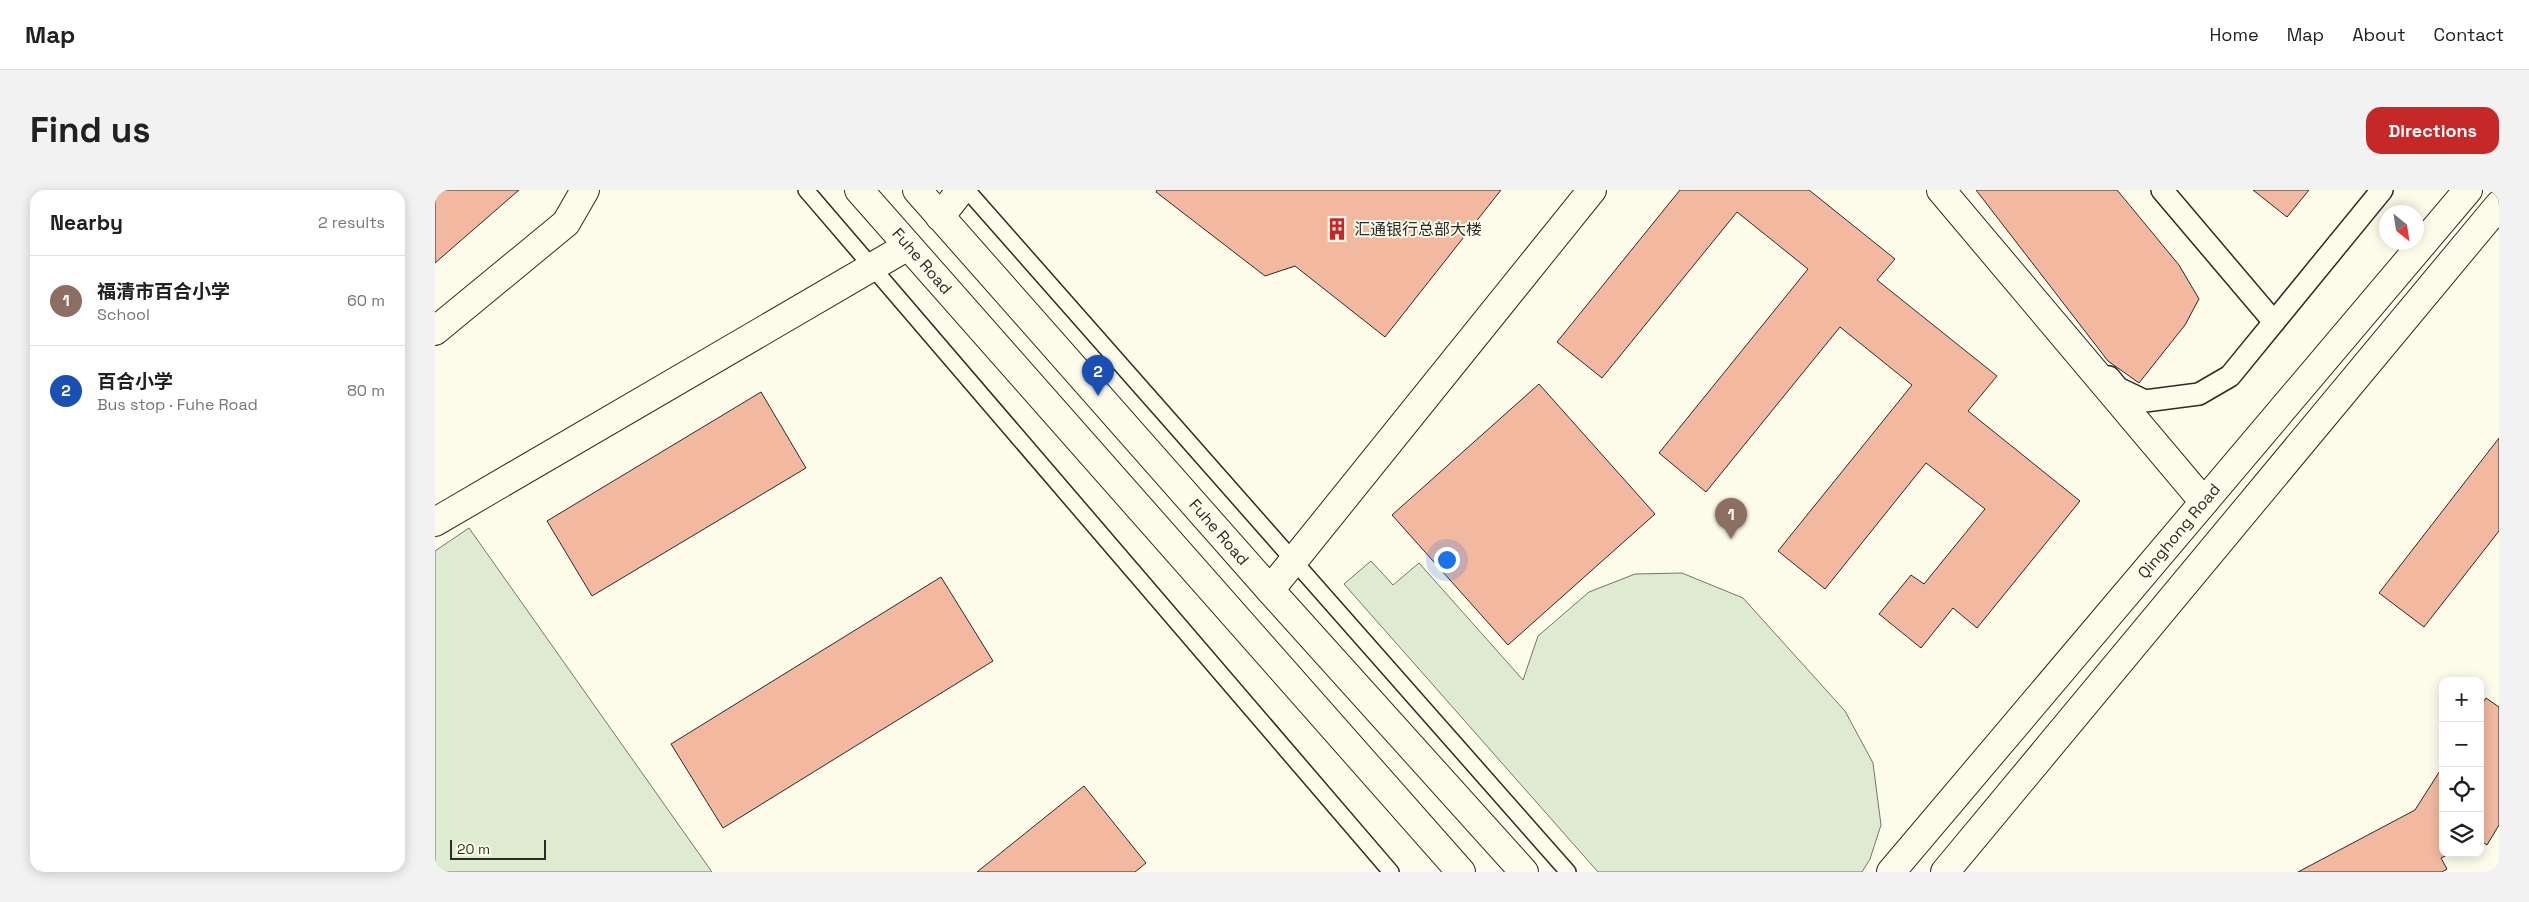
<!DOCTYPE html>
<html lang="en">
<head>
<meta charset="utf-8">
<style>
  body { margin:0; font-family:"Space Grotesk","Noto Sans SC",sans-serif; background:#f2f2f2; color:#202124 }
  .controls { position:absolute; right:15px; bottom:15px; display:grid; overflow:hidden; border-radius:10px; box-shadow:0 2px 12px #0003 }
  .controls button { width:45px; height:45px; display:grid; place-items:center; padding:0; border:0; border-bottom:1px solid #e0e0e0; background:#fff; color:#202124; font:25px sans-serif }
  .compass { position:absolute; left:1944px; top:15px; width:45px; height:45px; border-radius:50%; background:#fff; box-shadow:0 2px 12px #0003; rotate:150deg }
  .scale { position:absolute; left:15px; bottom:12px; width:96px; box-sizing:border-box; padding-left:5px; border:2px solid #2b2b2b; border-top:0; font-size:14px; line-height:18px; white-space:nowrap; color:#2b2b2b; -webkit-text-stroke:4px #fdfbea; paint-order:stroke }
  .you { position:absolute; left:1011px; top:369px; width:18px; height:18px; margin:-12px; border:4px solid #fff; border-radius:50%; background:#1a73e8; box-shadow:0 0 0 8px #1a73e833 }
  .badge { display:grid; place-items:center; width:32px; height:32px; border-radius:50%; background:#c62828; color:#fff; font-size:16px; font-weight:700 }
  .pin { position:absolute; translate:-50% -41px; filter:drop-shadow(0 1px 2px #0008) }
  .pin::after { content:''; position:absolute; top:26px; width:18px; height:15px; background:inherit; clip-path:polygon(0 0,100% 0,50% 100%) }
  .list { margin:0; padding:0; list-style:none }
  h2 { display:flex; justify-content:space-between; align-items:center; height:65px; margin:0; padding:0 20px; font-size:21px }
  h2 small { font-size:16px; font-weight:400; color:#757577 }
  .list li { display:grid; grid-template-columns:32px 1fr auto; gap:15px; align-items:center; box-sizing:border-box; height:90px; padding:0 20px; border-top:1px solid #e0e0e0 }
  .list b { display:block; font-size:19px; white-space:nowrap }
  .list p { margin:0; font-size:16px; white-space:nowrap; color:#757577 }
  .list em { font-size:16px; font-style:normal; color:#757577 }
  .icon { flex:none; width:28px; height:28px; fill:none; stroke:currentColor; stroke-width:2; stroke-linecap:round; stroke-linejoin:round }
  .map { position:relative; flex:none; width:2064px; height:682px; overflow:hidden; border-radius:15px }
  header { display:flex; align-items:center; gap:30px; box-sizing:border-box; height:70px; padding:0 25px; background:#fff; border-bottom:1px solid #e0e0e0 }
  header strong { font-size:24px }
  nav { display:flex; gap:28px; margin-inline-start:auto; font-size:18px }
  .intro { display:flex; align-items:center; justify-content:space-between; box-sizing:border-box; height:120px; padding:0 30px }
  h1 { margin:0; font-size:35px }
  .button { padding:12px 22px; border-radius:15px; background:#c62828; color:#fff; font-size:18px; font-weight:700 }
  main { display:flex; gap:30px; padding:0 30px }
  aside { flex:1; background:#fff; border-radius:15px; box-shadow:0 2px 12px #0003 }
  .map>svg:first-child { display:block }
  .green { fill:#deebd1; stroke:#74746e }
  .building { fill:#f2b8a0; stroke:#2b2b2b }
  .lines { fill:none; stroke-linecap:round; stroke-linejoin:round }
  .service-casing { stroke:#2b2b2b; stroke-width:18 }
  .pedestrian-casing { stroke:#2b2b2b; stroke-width:24 }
  .minor-casing { stroke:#2b2b2b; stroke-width:30 }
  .tertiary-casing { stroke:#2b2b2b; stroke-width:30 }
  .service { stroke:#fdfbea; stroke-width:15 }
  .pedestrian { stroke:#fdfbea; stroke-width:21 }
  .minor { stroke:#fdfbea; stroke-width:28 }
  .tertiary { stroke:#fdfbea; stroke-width:28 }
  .labels { text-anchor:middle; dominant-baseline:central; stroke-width:4; stroke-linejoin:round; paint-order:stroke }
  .poi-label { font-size:16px; fill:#2b2b2b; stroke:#fdfbea; text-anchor:start }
  .street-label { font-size:16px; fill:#2b2b2b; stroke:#fdfbea }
</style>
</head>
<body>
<header>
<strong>Map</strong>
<nav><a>Home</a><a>Map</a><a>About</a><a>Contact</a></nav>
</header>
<div class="intro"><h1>Find us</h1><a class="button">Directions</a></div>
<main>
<aside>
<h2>Nearby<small>2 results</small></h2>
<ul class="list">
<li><span class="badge" style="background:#8d6e63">1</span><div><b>福清市百合小学</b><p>School</p></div><em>60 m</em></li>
<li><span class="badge" style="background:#1a4fb4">2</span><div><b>百合小学</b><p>Bus stop · Fuhe Road</p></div><em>80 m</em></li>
</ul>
</aside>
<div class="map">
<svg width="2064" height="682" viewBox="0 0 2064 682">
  <rect width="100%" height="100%" fill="#fdfbea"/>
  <g class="green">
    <path d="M34 338 277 682H0V361Z"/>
    <path d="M936 371 958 395 984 373 1088 490 1103 446 1154 402 1200 384 1247 383 1308 408 1410 521 1438 573 1446 635 1435 669 1427 682H1163L909 394Z"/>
  </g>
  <g class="building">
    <path d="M0 0H84L0 73Z"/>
    <path d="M722 0H1066L950 147 860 76 830 86 721 2Z"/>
    <path d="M1245 0H1374L1460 69 1442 90 1562 186 1533 221 1645 311 1542 438 1518 418 1486 458 1444 424 1476 385 1489 394 1550 319 1491 273 1390 399 1343 361 1477 195 1405 137 1271 302 1224 263 1373 79 1302 22 1167 188 1122 152Z"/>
    <path d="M1541 0H1682L1744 75 1764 109 1750 135 1704 193 1673 171Z"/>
    <path d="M1818 0H1874L1852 27Z"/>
    <path d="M1104 194 1220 324 1073 455 957 325Z"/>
    <path d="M326 202 371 278 157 406 112 331Z"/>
    <path d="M2064 248V341L1989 437 1944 403Z"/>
    <path d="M506 387 558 471 288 638 236 554Z"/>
    <path d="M2051 508 2064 517V635L2052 655 2045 650V517Z"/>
    <path d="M2008 576V663H2017L2006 668 2012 679 2007 682H1863L1980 620Z"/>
    <path d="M649 596 711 673 700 682H542Z"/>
  </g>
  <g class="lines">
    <defs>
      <g id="service">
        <path d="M371 0 956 682"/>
        <path d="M532 0 1133 682"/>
      </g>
      <g id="pedestrian">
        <path d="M1727 0 1839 132"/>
        <path d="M1674 187 1683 198 1710 211 1764 204 1795 186 1947 0"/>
      </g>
      <g id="minor">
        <path d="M1506 0 1769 312"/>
        <path d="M505 27 526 0"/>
        <path d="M0 141 131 33 150 0"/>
        <path d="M0 332 473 56"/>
        <path d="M835 400 1157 0"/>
      </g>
      <g id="tertiary">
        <path d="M424 0 1026 682"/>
        <path d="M482 0 835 400 1089 682"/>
        <path d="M1456 682 2033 0"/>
        <path d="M1510 682 2064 15"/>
      </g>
    </defs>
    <use href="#service" class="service-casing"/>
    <use href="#pedestrian" class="pedestrian-casing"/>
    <use href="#minor" class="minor-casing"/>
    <use href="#tertiary" class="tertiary-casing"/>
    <use href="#service" class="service"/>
    <use href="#pedestrian" class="pedestrian"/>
    <use href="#minor" class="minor"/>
    <use href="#tertiary" class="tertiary"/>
  </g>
  <defs>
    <symbol id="building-bare" viewBox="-9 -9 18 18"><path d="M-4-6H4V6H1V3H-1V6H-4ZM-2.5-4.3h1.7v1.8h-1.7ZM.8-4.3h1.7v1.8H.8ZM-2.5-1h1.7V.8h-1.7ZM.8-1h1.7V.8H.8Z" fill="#c62828" stroke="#fdfbea" stroke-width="2.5" paint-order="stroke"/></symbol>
  </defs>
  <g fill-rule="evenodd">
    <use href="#building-bare" x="886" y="23" width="32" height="32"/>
  </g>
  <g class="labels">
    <g class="poi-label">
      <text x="919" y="39">汇通银行总部大楼</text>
    </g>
    <g class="street-label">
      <text transform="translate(487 71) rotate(49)">Fuhe Road</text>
      <text transform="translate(1744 341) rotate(-50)">Qinghong Road</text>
      <text transform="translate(784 342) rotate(49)">Fuhe Road</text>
    </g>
  </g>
</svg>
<div class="controls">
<button>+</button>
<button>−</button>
<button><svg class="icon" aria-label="locate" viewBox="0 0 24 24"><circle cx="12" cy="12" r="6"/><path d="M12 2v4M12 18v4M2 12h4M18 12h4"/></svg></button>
<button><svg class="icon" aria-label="layers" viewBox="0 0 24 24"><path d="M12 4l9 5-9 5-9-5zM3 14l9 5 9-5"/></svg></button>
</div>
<svg class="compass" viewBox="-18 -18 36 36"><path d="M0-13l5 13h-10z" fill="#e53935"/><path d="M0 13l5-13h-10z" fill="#757577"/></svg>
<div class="scale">20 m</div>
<div class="you"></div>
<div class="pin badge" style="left:1296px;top:349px;background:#8d6e63">1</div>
<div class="pin badge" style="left:663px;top:206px;background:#1a4fb4">2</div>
</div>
</main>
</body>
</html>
